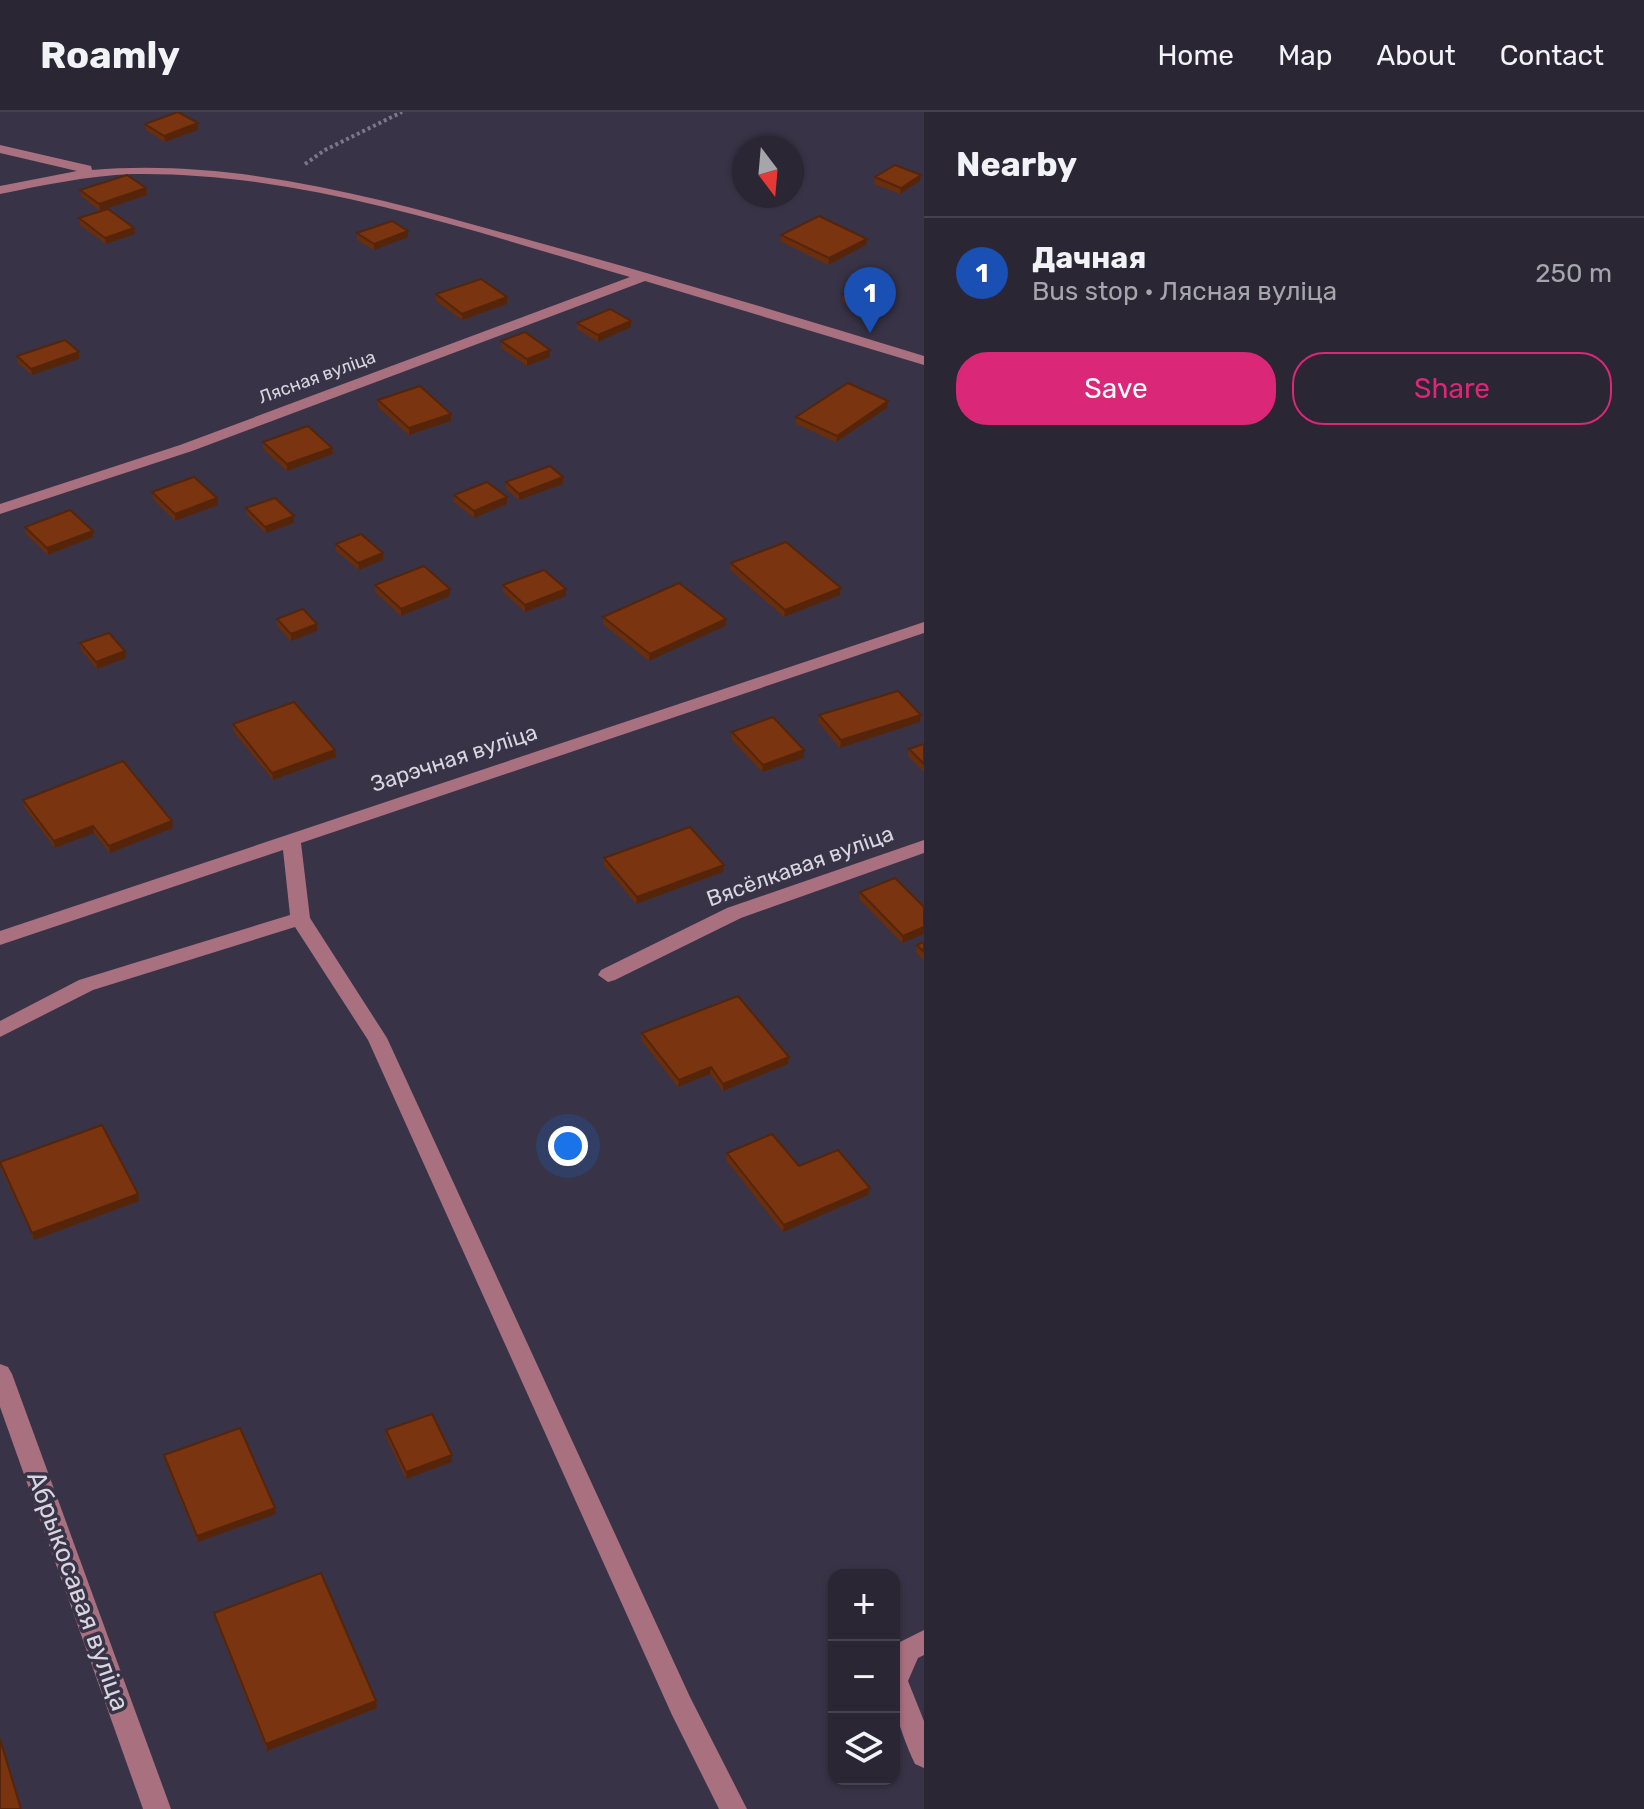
<!DOCTYPE html>
<html lang="en">
<head>
<meta charset="utf-8">
<style>
  body { margin:0; font-family:Rubik,sans-serif; background:#363240; color:#f1f3f6 }
  .controls { position:absolute; right:24px; bottom:24px; display:grid; overflow:hidden; border-radius:16px; box-shadow:0 2px 6px #0004 }
  .controls button { width:72px; height:72px; display:grid; place-items:center; padding:0; border:0; border-bottom:2px solid #46434f; background:#2a2634; color:#f1f3f6; font:40px sans-serif }
  .compass { position:absolute; left:732px; top:24px; width:72px; height:72px; border-radius:50%; background:#2a2634; box-shadow:0 2px 6px #0004; rotate:164deg }
  .you { position:absolute; left:568px; top:1034px; width:28px; height:28px; margin:-20px; border:6px solid #fff; border-radius:50%; background:#1a73e8; box-shadow:0 0 0 12px #1a73e833 }
  .badge { display:grid; place-items:center; width:52px; height:52px; border-radius:50%; background:#db2777; color:#fff; font-size:26px; font-weight:700 }
  .pin { position:absolute; translate:-50% -66px; filter:drop-shadow(0 2px 4px #0008) }
  .pin::after { content:''; position:absolute; top:42px; width:28px; height:24px; background:inherit; clip-path:polygon(0 0,100% 0,50% 100%) }
  .list { margin:0; padding:0; list-style:none }
  h2 { display:flex; justify-content:space-between; align-items:center; height:104px; margin:0; padding:0 32px; font-size:34px }
  h2 small { font-size:26px; font-weight:400; color:#a5a5ac }
  .list li { display:grid; grid-template-columns:52px 1fr auto; gap:24px; align-items:center; box-sizing:border-box; height:112px; padding:0 32px; border-top:2px solid #46434f }
  .list b { display:block; font-size:30px; white-space:nowrap }
  .list p { margin:0; font-size:26px; white-space:nowrap; color:#a5a5ac }
  .list em { font-size:26px; font-style:normal; color:#a5a5ac }
  .actions { display:flex; gap:16px; padding:24px 32px }
  .actions a { flex:1; padding:18px 0; border:2px solid #db2777; border-radius:32px; text-align:center; font-size:28px; color:#db2777 }
  .actions .main { background:#db2777; color:#fff }
  .icon { flex:none; width:44px; height:44px; fill:none; stroke:currentColor; stroke-width:2; stroke-linecap:round; stroke-linejoin:round }
  .map { position:relative; flex:none; width:924px; height:1697px; overflow:hidden }
  header { display:flex; align-items:center; gap:48px; box-sizing:border-box; height:112px; padding:0 40px; background:#2a2634; border-bottom:2px solid #46434f }
  header strong { font-size:38px }
  nav { display:flex; gap:44px; margin-inline-start:auto; font-size:28px }
  main { display:flex }
  aside { flex:1; background:#2a2634 }
  .map>svg:first-child { display:block }
  .lines { fill:none; stroke-linecap:round; stroke-linejoin:round }
  .path { stroke:#7b7787; stroke-width:4; stroke-dasharray:3 3; stroke-linecap:butt }
  .minor { fill:#a97080; fill-rule:evenodd }
  .wall { fill:#692e0e }
  .shaded-wall { fill:#55250b }
  .building { fill:#7a3510; stroke:#55250b; stroke-width:2 }
  .labels { text-anchor:middle; dominant-baseline:central; stroke-width:7; stroke-linejoin:round; paint-order:stroke }
  .far-street-label { font-size:18px; fill:#d7d5e0; stroke:#383346 }
  .street-label { font-size:22px; fill:#d7d5e0; stroke:#383346 }
  .near-street-label { font-size:26px; fill:#d7d5e0; stroke:#383346 }
</style>
</head>
<body>
<header>
<strong>Roamly</strong>
<nav><a>Home</a><a>Map</a><a>About</a><a>Contact</a></nav>
</header>
<main>
<div class="map">
<svg width="924" height="1697" viewBox="0 0 924 1697">
  <rect width="100%" height="100%" fill="#383346"/>
  <g class="lines">
    <path class="path" d="M305 52 325 38 402 0"/>
    <g class="minor">
      <path d="M0 33 91 54 92 58C239 46 382 87 522 126 657 163 790 203 924 244V253L645 169 192 339 0 402V392L180 333 630 165C473 119 298 59 132 62 87 64 44 73 0 82V74L77 59 0 41Z"/>
      <path d="M924 510V521L301 731 310 806 387 926 690 1585 747 1697H719L672 1603 368 928 295 815 93 878 0 925V909L79 868 290 803 283 738 0 833V819Z"/>
      <path d="M924 728V741L741 806 615 868 608 870 598 863 601 858 727 796Z"/>
      <path d="M0 1252 8 1255 12 1262 171 1697H143L0 1295Z"/>
      <path d="M924 1518V1543L918 1546 908 1569 924 1609V1656L915 1652C898 1615 882 1569 900 1530Z"/>
    </g>
  </g>
  <g class="wall">
    <path d="M145 12 198 18 165 30 146 18Z"/>
    <path d="M875 65 920 69 900 82 874 72Z"/>
    <path d="M146 76 147 83 100 99 81 84 80 78Z"/>
    <path d="M79 106 135 122 106 132 80 113Z"/>
    <path d="M357 121 408 125 374 138 357 128Z"/>
    <path d="M781 123 867 127 866 133 828 153 780 129Z"/>
    <path d="M889 180 866 198 842 189 843 182Z"/>
    <path d="M436 182 507 185V192L462 208 436 189Z"/>
    <path d="M577 211 631 215 598 230 577 217Z"/>
    <path d="M501 229 550 238V245L527 254 501 236Z"/>
    <path d="M79 240V247L32 263 18 251 17 244Z"/>
    <path d="M378 288 451 309 409 323 378 295Z"/>
    <path d="M887 296 836 330 796 312V305Z"/>
    <path d="M263 330 332 336 333 342 287 359 263 337Z"/>
    <path d="M563 365V372L519 388 506 377V370Z"/>
    <path d="M152 380 217 386 218 393 175 409 153 387Z"/>
    <path d="M454 383 507 385V392L474 406 454 390Z"/>
    <path d="M246 396 294 411 266 421 247 403Z"/>
    <path d="M25 415 93 425 48 443 26 422Z"/>
    <path d="M336 432 383 448 359 458 336 439Z"/>
    <path d="M731 451 840 483 784 505 730 458Z"/>
    <path d="M375 473 450 477V484L401 504 375 480Z"/>
    <path d="M503 473 566 477V484L525 500 503 480Z"/>
    <path d="M603 505 725 514 649 549 603 512Z"/>
    <path d="M277 507 317 519 291 529 277 514Z"/>
    <path d="M80 531 126 546 97 557 81 538Z"/>
    <path d="M819 603H921L920 610 840 636 818 610Z"/>
    <path d="M233 612 335 638 336 645 273 668 233 619Z"/>
    <path d="M732 620 804 638V646L762 660 731 627Z"/>
    <path d="M924 632V660L908 644 909 637Z"/>
    <path d="M23 688 173 716 110 741 94 721 55 736 24 695Z"/>
    <path d="M604 746 724 753 723 760 636 792 604 753Z"/>
    <path d="M860 780 924 795V822L902 831 859 787Z"/>
    <path d="M924 830V849L916 840 917 833Z"/>
    <path d="M642 921 789 945 788 952 723 979 710 962 678 975 641 928Z"/>
    <path d="M727 1041 799 1054 870 1076 868 1083 783 1120 726 1048Z"/>
    <path d="M0 1050 139 1089 34 1128 1 1057Z"/>
    <path d="M386 1318 452 1343V1350L406 1367 386 1325Z"/>
    <path d="M164 1343 276 1402 198 1430 165 1350Z"/>
    <path d="M214 1501 376 1589 377 1596 267 1639 215 1507Z"/>
  </g>
  <g class="shaded-wall">
    <path d="M198 11V18L165 30 164 24Z"/>
    <path d="M921 63 920 69 900 82 901 76Z"/>
    <path d="M146 76 147 83 100 99 99 92Z"/>
    <path d="M134 116 135 122 106 132 105 126Z"/>
    <path d="M408 119V125L374 138V132Z"/>
    <path d="M867 127 866 133 828 153 829 146Z"/>
    <path d="M890 174 889 180 866 198 867 191Z"/>
    <path d="M507 185V192L462 208V202Z"/>
    <path d="M631 209V215L598 230V223Z"/>
    <path d="M550 238V245L527 254V247Z"/>
    <path d="M79 240V247L32 263 31 257Z"/>
    <path d="M888 289 887 296 836 330 837 324Z"/>
    <path d="M451 302V309L409 323V316Z"/>
    <path d="M332 336 333 342 287 359V352Z"/>
    <path d="M563 365V372L519 388V382Z"/>
    <path d="M507 385V392L474 406V399Z"/>
    <path d="M217 386 218 393 175 409V402Z"/>
    <path d="M294 404V411L266 421 265 415Z"/>
    <path d="M93 419V425L48 443 47 436Z"/>
    <path d="M383 441V448L359 458 358 451Z"/>
    <path d="M841 476 840 483 784 505 785 498Z"/>
    <path d="M450 477V484L401 504V497Z"/>
    <path d="M566 477V484L525 500V493Z"/>
    <path d="M726 507 725 514 649 549 650 542Z"/>
    <path d="M317 512V519L291 529V522Z"/>
    <path d="M125 539 126 546 97 557 96 550Z"/>
    <path d="M921 603 920 610 840 636 841 628Z"/>
    <path d="M335 638 336 645 273 668 272 661Z"/>
    <path d="M804 638V646L762 660 763 653Z"/>
    <path d="M172 709 173 716 110 741 109 734Z"/>
    <path d="M93 714 94 721 55 736 54 729Z"/>
    <path d="M724 753 723 760 636 792 637 785Z"/>
    <path d="M924 815V822L902 831 903 824Z"/>
    <path d="M789 945 788 952 723 979V972Z"/>
    <path d="M711 955 710 962 678 975 679 968Z"/>
    <path d="M870 1076 868 1083 783 1120 784 1113Z"/>
    <path d="M138 1082 139 1089 34 1128 32 1121Z"/>
    <path d="M452 1343V1350L406 1367V1360Z"/>
    <path d="M275 1396 276 1402 198 1430 197 1424Z"/>
    <path d="M376 1589 377 1596 267 1639 266 1632Z"/>
  </g>
  <g class="building">
    <path d="M178 0 198 11 164 24 145 12Z"/>
    <path d="M895 53 921 63 901 76 875 65Z"/>
    <path d="M127 63 146 76 99 92 80 78Z"/>
    <path d="M108 97 134 116 105 126 79 106Z"/>
    <path d="M819 104 867 127 829 146 781 123Z"/>
    <path d="M392 109 408 119 374 132 357 121Z"/>
    <path d="M867 165 890 174 867 191 843 182Z"/>
    <path d="M481 167 507 185 462 202 436 182Z"/>
    <path d="M610 197 631 209 598 223 577 211Z"/>
    <path d="M525 220 550 238 527 247 501 229Z"/>
    <path d="M65 228 79 240 31 257 17 244Z"/>
    <path d="M848 271 888 289 837 324 796 305Z"/>
    <path d="M420 274 451 302 409 316 378 288Z"/>
    <path d="M308 314 332 336 287 352 263 330Z"/>
    <path d="M550 354 563 365 519 382 506 370Z"/>
    <path d="M194 365 217 386 175 402 152 380Z"/>
    <path d="M487 370 507 385 474 399 454 383Z"/>
    <path d="M275 386 294 404 265 415 246 396Z"/>
    <path d="M70 398 93 419 47 436 25 415Z"/>
    <path d="M361 422 383 441 358 451 336 432Z"/>
    <path d="M786 430 841 476 785 498 731 451Z"/>
    <path d="M424 454 450 477 401 497 375 473Z"/>
    <path d="M544 458 566 477 525 493 503 473Z"/>
    <path d="M679 471 726 507 650 542 603 505Z"/>
    <path d="M303 497 317 512 291 522 277 507Z"/>
    <path d="M109 521 125 539 96 550 80 531Z"/>
    <path d="M898 579 921 603 841 628 819 603Z"/>
    <path d="M294 590 335 638 272 661 233 612Z"/>
    <path d="M773 605 804 638 763 653 732 620Z"/>
    <path d="M924 632V652L909 637Z"/>
    <path d="M123 649 172 709 109 734 93 714 54 729 23 688Z"/>
    <path d="M690 715 724 753 637 785 604 746Z"/>
    <path d="M895 766 924 795V815L903 824 860 780Z"/>
    <path d="M924 830V840L917 833Z"/>
    <path d="M738 884 789 945 723 972 711 955 679 968 642 921Z"/>
    <path d="M102 1013 138 1082 32 1121 0 1050Z"/>
    <path d="M772 1022 799 1054 838 1038 870 1076 784 1113 727 1041Z"/>
    <path d="M432 1302 452 1343 406 1360 386 1318Z"/>
    <path d="M240 1316 275 1396 197 1424 164 1343Z"/>
    <path d="M321 1461 376 1589 266 1632 214 1501Z"/>
    <path d="M0 1627 21 1697H0Z"/>
  </g>
  <g class="labels">
    <g class="far-street-label">
      <text transform="translate(317 265) rotate(-20)">Лясная вуліца</text>
    </g>
    <g class="street-label">
      <text transform="translate(454 646) rotate(-18)">Зарэчная вуліца</text>
      <text transform="translate(800 754) rotate(-20)">Вясёлкавая вуліца</text>
    </g>
    <g class="near-street-label">
      <text transform="translate(78 1479) rotate(70)">Абрыкосавая вуліца</text>
    </g>
  </g>
</svg>
<div class="controls">
<button>+</button>
<button>−</button>
<button><svg class="icon" aria-label="layers" viewBox="0 0 24 24"><path d="M12 4l9 5-9 5-9-5zM3 14l9 5 9-5"/></svg></button>
</div>
<svg class="compass" viewBox="-18 -18 36 36"><path d="M0-13l5 13h-10z" fill="#e53935"/><path d="M0 13l5-13h-10z" fill="#a5a5ac"/></svg>
<div class="you"></div>
<div class="pin badge" style="left:870px;top:221px;background:#1a4fb4">1</div>
</div>
<aside>
<h2>Nearby<small></small></h2>
<ul class="list">
<li><span class="badge" style="background:#1a4fb4">1</span><div><b>Дачная</b><p>Bus stop · Лясная вуліца</p></div><em>250 m</em></li>
</ul>
<div class="actions"><a class="main">Save</a><a>Share</a></div>
</aside>
</main>
</body>
</html>
